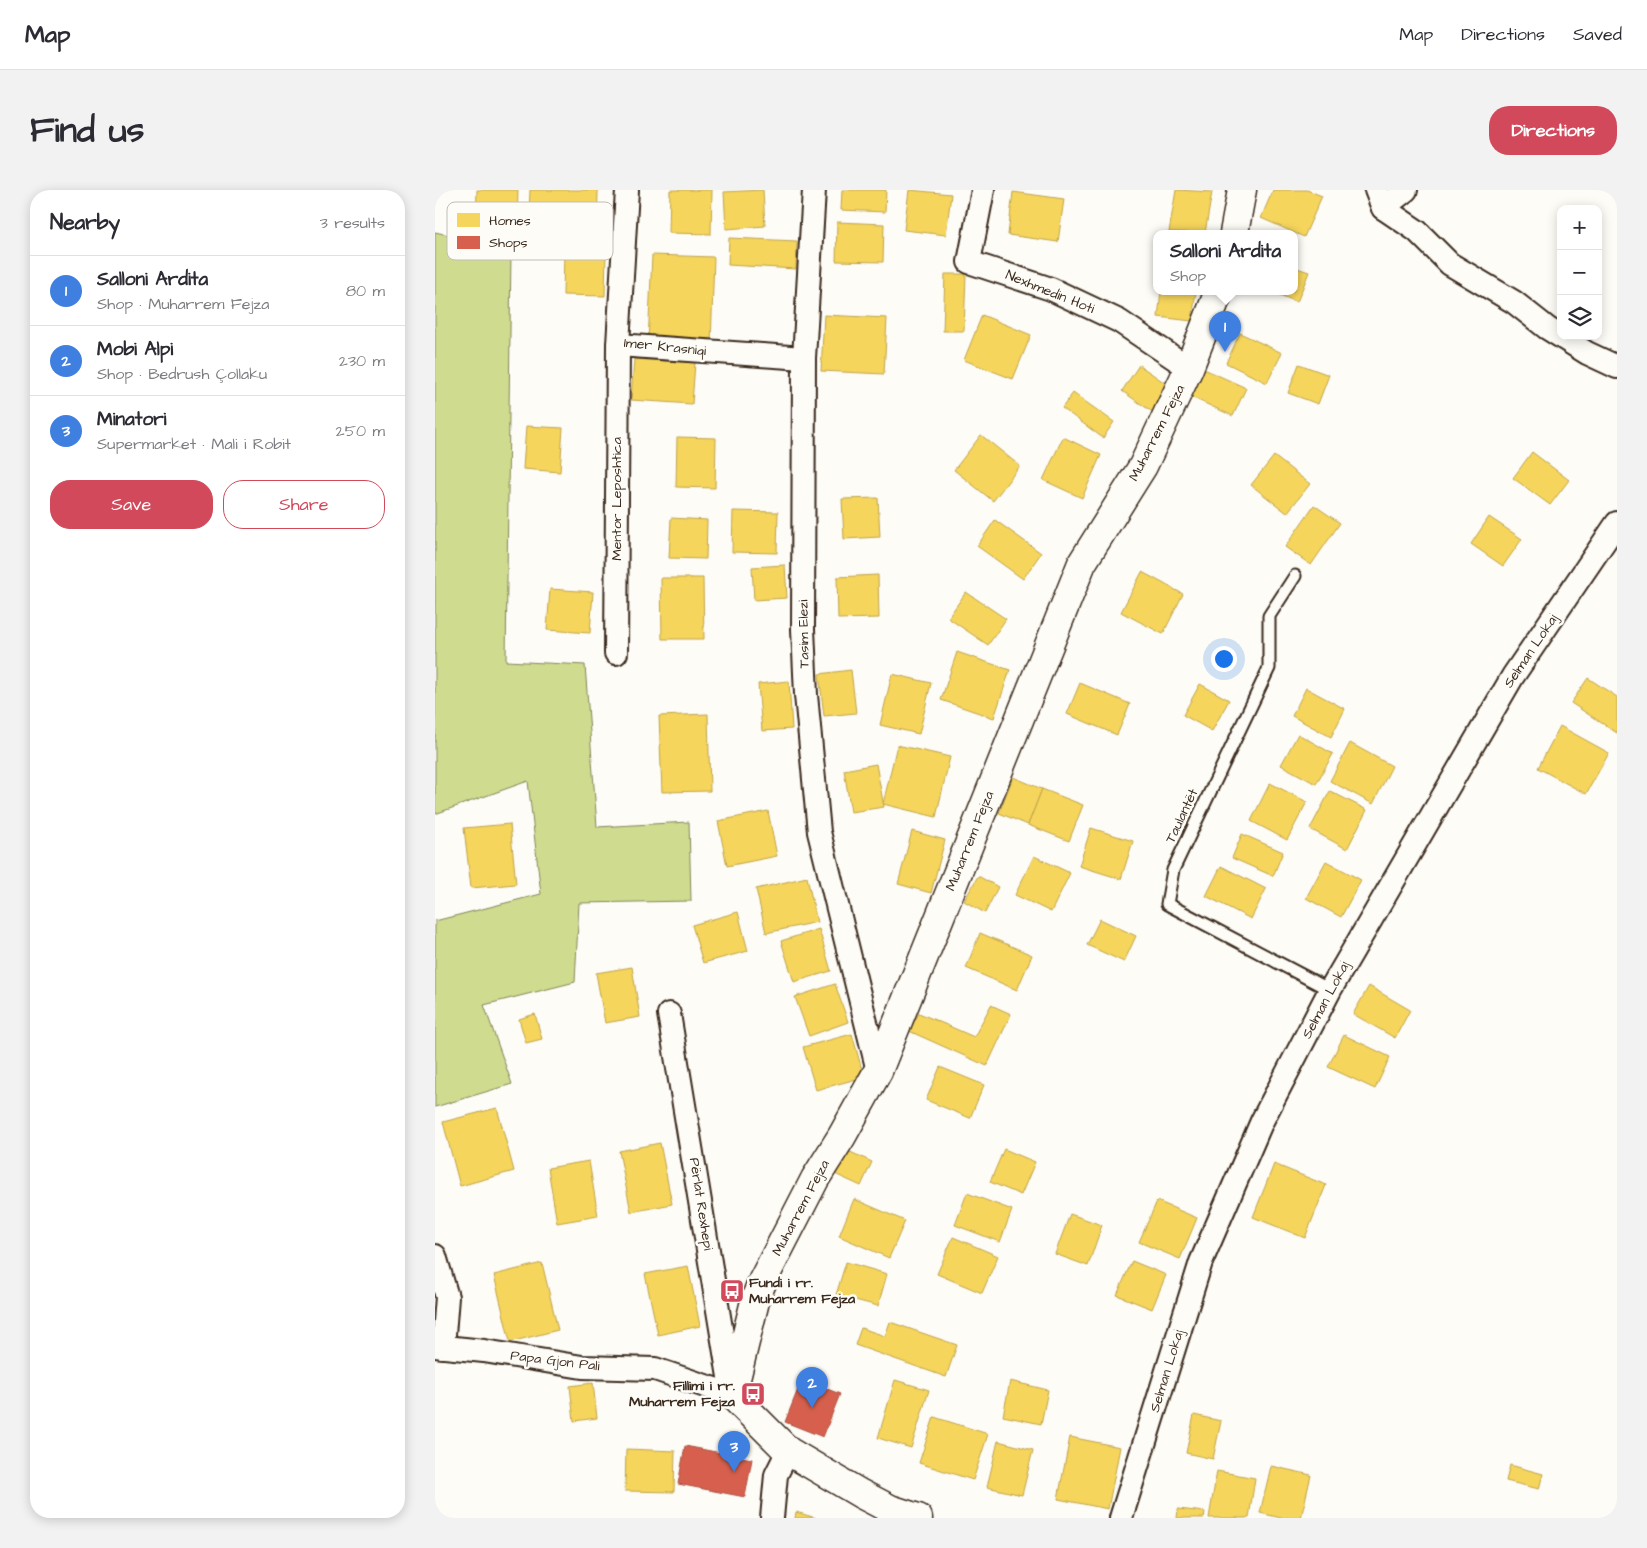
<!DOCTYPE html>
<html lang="en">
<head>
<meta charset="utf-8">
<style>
  body { margin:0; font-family:"Architects Daughter",sans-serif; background:#f2f2f3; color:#2b2b33 }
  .controls { position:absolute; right:15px; top:15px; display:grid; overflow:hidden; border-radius:10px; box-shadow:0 2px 12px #0003 }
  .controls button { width:45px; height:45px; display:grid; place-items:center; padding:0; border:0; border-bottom:1px solid #e1e1e2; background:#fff; color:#2b2b33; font:25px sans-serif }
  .you { position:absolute; left:788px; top:468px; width:18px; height:18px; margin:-12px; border:4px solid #fff; border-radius:50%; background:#1a73e8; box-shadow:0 0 0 8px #1a73e833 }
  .badge { display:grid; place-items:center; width:32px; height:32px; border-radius:50%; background:#d1495b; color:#fff; font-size:16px; font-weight:700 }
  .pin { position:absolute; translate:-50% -41px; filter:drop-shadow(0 1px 2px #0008) }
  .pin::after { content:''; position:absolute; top:26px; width:18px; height:15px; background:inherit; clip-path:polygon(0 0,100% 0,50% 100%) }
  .popup { position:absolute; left:718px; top:40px; width:145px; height:65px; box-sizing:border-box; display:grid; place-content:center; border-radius:10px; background:#fff; filter:drop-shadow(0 1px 4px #0005); font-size:16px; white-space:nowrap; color:#7c7c81 }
  .popup b { font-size:19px; color:#2b2b33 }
  .popup::after { content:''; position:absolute; left:50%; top:100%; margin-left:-10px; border:10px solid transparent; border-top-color:#fff }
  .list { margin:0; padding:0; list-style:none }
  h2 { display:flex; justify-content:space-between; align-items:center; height:65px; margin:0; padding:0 20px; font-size:21px }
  h2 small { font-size:16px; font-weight:400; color:#7c7c81 }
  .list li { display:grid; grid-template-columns:32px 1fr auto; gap:15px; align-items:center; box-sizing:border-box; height:70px; padding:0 20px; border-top:1px solid #e1e1e2 }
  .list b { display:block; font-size:19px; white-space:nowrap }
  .list p { margin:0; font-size:16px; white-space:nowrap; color:#7c7c81 }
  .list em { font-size:16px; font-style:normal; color:#7c7c81 }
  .actions { display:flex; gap:10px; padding:15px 20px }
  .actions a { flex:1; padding:11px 0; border:1px solid #d1495b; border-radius:20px; text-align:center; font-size:18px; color:#d1495b }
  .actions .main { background:#d1495b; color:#fff }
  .icon { flex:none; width:28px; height:28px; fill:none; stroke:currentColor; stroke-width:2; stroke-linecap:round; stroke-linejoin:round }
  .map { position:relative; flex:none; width:1182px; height:1328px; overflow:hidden; border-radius:20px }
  header { display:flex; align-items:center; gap:30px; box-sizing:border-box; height:70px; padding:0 25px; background:#fff; border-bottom:1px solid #e1e1e2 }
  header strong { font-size:24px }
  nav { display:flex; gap:28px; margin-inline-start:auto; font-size:18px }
  .intro { display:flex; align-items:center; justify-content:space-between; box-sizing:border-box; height:120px; padding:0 30px }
  h1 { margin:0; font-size:35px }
  .button { padding:12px 22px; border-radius:20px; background:#d1495b; color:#fff; font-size:18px; font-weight:700 }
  main { display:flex; gap:30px; padding:0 30px }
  aside { flex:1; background:#fff; border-radius:20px; box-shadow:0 2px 12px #0003 }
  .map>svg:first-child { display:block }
  .green { fill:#cfdc8f; stroke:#858356 }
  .homes { fill:#f6d55c; stroke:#bea249 }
  .shops { fill:#d6604d; stroke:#a8503f }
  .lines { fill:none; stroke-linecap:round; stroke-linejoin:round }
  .lane-casing { stroke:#3b2a1e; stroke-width:15 }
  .street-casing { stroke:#3b2a1e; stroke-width:26 }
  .secondary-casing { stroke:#3b2a1e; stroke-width:31 }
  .lane { stroke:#fdfcf7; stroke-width:11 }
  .street { stroke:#fdfcf7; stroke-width:22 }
  .secondary { stroke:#fdfcf7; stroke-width:28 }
  .labels { text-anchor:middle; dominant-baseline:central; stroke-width:5; stroke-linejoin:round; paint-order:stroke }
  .street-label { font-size:14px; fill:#3b2a1e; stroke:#fdfcf7 }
  .poi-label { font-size:14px; font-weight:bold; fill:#3b2a1e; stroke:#fdfcf7; text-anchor:start }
  .key { fill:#fdfcf7; stroke:#c3bdb6; stroke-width:1 }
  .key-label { font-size:14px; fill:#3b2a1e }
</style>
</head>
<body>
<header>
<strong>Map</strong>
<nav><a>Map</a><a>Directions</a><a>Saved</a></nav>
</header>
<div class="intro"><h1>Find us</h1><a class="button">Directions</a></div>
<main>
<aside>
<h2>Nearby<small>3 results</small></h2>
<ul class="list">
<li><span class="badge" style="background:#3f7fe0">1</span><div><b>Salloni Ardita</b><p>Shop · Muharrem Fejza</p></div><em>80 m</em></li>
<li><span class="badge" style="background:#3f7fe0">2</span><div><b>Mobi Alpi</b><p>Shop · Bedrush Çollaku</p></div><em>230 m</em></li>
<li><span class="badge" style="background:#3f7fe0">3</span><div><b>Minatori</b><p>Supermarket · Mali i Robit</p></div><em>250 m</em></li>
</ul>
<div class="actions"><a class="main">Save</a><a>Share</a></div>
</aside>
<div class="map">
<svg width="1182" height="1328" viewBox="0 0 1182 1328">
  <rect width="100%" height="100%" fill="#fdfcf7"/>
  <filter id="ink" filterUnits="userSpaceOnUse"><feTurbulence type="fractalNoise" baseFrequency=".02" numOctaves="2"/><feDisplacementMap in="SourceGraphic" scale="10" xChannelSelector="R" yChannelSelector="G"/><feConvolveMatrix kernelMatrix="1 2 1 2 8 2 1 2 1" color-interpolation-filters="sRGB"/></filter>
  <g filter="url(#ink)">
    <path class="green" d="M0 42 76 59 71 471 150 475 162 637 254 632 256 711 144 713 140 792 49 815 77 894 0 917V731L106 704 93 591 0 624Z"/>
    <g class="homes">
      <path d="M42 0H83L82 32 41 31Z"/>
      <path d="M95 0H163L162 49 93 47Z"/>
      <path d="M235 0H277L276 44 234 43Z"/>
      <path d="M328 0 330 36 291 39 289 2Z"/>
      <path d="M407 0H451L450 22 406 20Z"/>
      <path d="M474 0 516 4 511 45 469 40Z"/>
      <path d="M741 0 777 2 770 43 734 42Z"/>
      <path d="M838 0H872L887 6 869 47 826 28Z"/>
      <path d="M578 2 629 9 623 52 573 45Z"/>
      <path d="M402 32 449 34 448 72 401 71Z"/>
      <path d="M294 48 362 51 361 79 293 75Z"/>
      <path d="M129 61 171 62 170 106 128 105Z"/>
      <path d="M217 65 279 67 276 155 213 153Z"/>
      <path d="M859 77 874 82 862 112 835 101H859Z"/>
      <path d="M510 84H531L529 141H508Z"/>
      <path d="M726 101H761L757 131 723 127Z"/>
      <path d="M389 125 452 128 449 184 386 181Z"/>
      <path d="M547 125 596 145 578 189 529 170Z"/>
      <path d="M805 143 847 163 832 193 791 173Z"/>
      <path d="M199 169 260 173 257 214 196 210Z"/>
      <path d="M864 174 894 185 883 214 853 203Z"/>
      <path d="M704 175 736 197 719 223 687 201Z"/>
      <path d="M769 179 811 198 798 226 756 207Z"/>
      <path d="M638 203 679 232 668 248 627 218Z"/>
      <path d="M91 236 128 238 125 282 88 279Z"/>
      <path d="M546 245 585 276 558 311 519 280Z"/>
      <path d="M242 247 281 248 280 298 241 297Z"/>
      <path d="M628 247 666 265 647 308 608 290Z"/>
      <path d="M1097 262 1134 290 1115 315 1078 288Z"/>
      <path d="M839 266 875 294 852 323 816 295Z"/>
      <path d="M443 308 445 347 409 349 407 309Z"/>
      <path d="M879 315 905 333 876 375 850 357Z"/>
      <path d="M298 321 343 322 342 363 297 362Z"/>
      <path d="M1054 327 1087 349 1068 376 1036 354Z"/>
      <path d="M236 328 272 330 271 369 234 368Z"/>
      <path d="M560 330 606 363 588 389 542 356Z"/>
      <path d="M350 375 352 408 319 410 317 377Z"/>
      <path d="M707 382 748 404 728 444 686 422Z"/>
      <path d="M443 385 444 428 403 429 402 387Z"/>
      <path d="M226 388H268L269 449H227Z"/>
      <path d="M115 399 158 402 155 443 112 440Z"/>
      <path d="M531 402 571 429 553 455 513 428Z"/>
      <path d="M522 462 575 480 559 528 506 510Z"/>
      <path d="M416 480 421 523 389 526 384 484Z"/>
      <path d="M457 484 496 493 484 544 445 535Z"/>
      <path d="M1153 488 1182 507V543L1136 513Z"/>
      <path d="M354 491 357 539 327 541 323 494Z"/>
      <path d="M645 493 695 514 682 545 632 524Z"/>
      <path d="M765 494 794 510 777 541 748 525Z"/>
      <path d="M871 498 910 519 896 547 857 526Z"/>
      <path d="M273 524 275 601 227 602 224 526Z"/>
      <path d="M1125 536 1174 563 1151 604 1103 578Z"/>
      <path d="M863 544 898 564 881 594 846 575Z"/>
      <path d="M915 553 957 576 938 614 895 591Z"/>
      <path d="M462 555 515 567 501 627 448 614Z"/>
      <path d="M441 574 449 617 416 622 409 580Z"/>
      <path d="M578 587 607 599 593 635 564 623Z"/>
      <path d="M835 593 872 612 852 650 816 631Z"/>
      <path d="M607 599 648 615 634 651 593 635Z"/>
      <path d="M895 601 932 620 912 659 875 639Z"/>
      <path d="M333 621 342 666 292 676 283 631Z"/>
      <path d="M75 634 81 694 36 698 29 638Z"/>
      <path d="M656 638 698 651 686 689 644 676Z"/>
      <path d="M477 641 510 650 496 703 463 694Z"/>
      <path d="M807 644 848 662 838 686 797 668Z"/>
      <path d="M599 666 635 683 616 722 580 705Z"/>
      <path d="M891 671 926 690 906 727 871 708Z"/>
      <path d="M786 676 831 699 816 729 771 706Z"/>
      <path d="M543 686 563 697 550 723 529 711Z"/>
      <path d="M372 687 382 732 331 743 321 699Z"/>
      <path d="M303 722 313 761 268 773 257 735Z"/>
      <path d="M665 729 701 746 689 772 652 755Z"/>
      <path d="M384 739 396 781 359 792 346 751Z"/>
      <path d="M545 743 597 765 582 800 531 778Z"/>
      <path d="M197 777 205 827 170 833 161 783Z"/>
      <path d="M400 794 413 832 374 846 360 807Z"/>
      <path d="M934 796 975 820 960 848 918 824Z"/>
      <path d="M556 815 576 824 552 876 474 841 484 823 539 847Z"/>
      <path d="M100 824 107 849 91 853 84 829Z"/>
      <path d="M417 844 429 887 381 900 368 857Z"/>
      <path d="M909 845 955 867 940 899 893 877Z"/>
      <path d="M505 877 549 895 535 928 491 910Z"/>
      <path d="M62 918 79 981 25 996 8 932Z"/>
      <path d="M225 953 237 1014 196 1022 184 961Z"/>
      <path d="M569 959 600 972 586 1005 555 992Z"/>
      <path d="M411 960 437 972 426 996 400 984Z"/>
      <path d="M154 971 163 1026 122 1033 113 978Z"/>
      <path d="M839 974 891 995 870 1048 818 1027Z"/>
      <path d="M532 1003 577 1020 565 1052 520 1035Z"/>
      <path d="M419 1009 470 1031 454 1068 404 1046Z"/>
      <path d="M722 1011 762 1028 745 1069 704 1052Z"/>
      <path d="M635 1024 667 1035 653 1076 620 1064Z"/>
      <path d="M518 1047 563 1066 547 1103 502 1084Z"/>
      <path d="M697 1071 731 1085 717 1119 682 1105Z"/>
      <path d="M411 1072 452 1084 443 1116 401 1105Z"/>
      <path d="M107 1073 123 1140 75 1152 59 1085Z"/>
      <path d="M253 1076 265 1136 223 1145 210 1084Z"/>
      <path d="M455 1132 522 1155 511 1187 420 1155 426 1138 450 1146Z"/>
      <path d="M460 1190 494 1200 476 1258 443 1248Z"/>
      <path d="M575 1191 613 1200 606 1234 568 1226Z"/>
      <path d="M158 1193 162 1228 139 1231 135 1196Z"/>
      <path d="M759 1225 786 1231 778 1269 751 1263Z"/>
      <path d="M499 1227 553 1244 538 1290 484 1273Z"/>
      <path d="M635 1247 685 1257 673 1319 623 1309Z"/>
      <path d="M563 1251 598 1260 587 1305 552 1297Z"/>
      <path d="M191 1259 240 1261 239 1302 190 1301Z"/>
      <path d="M1075 1275 1108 1284 1104 1299 1071 1291Z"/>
      <path d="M836 1276 876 1285 866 1328H846L825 1323Z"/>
      <path d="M782 1281 820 1288 814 1328H774Z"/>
      <path d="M743 1319 770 1322 769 1328H742Z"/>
      <path d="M361 1322 381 1328H360Z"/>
    </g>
    <g class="shops">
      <path d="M367 1189 405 1204 388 1247 350 1232Z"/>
      <path d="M250 1256 317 1269 310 1307 243 1294Z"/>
    </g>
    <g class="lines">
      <defs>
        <path id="lane" d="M860 386 834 426V478L738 680 732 714 895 800"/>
        <g id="street">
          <path d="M379 0 369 168 368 439 371 505 384 642 443 881"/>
          <path d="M548 0 534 72 616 99 684 131 754 178"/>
          <path d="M941 0 948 18 982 41 1015 74 1079 112 1112 138 1152 163 1182 177"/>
          <path d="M948 18 971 0"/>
          <path d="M183 155 369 168"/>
          <path d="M181 463 183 155 192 0"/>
          <path d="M0 1066 12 1107 8 1157"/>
          <path d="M0 1156 49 1161 147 1177 220 1179 297 1205 234 824"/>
          <path d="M337 1328 341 1285 353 1261"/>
          <path d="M686 1328 766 1072 827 931 895 800 1078 486 1182 333"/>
        </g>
        <g id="secondary">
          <path d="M799 43 807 0"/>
          <path d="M483 1328 455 1319 426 1304 353 1261 297 1205 321 1107 328 1090 380 989 407 946 443 881 647 373 708 276 754 178 784 101"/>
        </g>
      </defs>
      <use href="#lane" class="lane-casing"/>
      <use href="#street" class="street-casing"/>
      <use href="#secondary" class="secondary-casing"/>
      <use href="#lane" class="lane"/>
      <use href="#street" class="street"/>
      <use href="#secondary" class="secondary"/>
    </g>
  </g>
  <defs>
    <symbol id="bus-square" viewBox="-11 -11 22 22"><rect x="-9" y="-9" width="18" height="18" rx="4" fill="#d1495b" stroke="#fdfcf7"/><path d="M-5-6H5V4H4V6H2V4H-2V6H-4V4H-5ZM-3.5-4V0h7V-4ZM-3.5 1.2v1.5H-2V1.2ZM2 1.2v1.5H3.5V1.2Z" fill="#fff"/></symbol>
  </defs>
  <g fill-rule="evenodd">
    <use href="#bus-square" x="283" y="1087" width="28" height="28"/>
    <use href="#bus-square" x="304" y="1190" width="28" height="28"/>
  </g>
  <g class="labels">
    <g class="street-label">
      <text transform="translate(615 102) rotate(22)">Nexhmedin Hoti</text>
      <text transform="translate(230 157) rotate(6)">Imer Krasniqi</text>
      <text transform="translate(722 243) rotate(-63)">Muharrem Fejza</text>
      <text transform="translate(182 309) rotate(-90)">Mentor Leposhtica</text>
      <text transform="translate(369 444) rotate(-91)">Tasim Elezi</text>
      <text transform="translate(1096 461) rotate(-56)">Selman Lokaj</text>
      <text transform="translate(747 626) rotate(-65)">Taulantët</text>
      <text transform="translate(535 651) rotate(-68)">Muharrem Fejza</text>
      <text transform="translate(891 810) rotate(-62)">Selman Lokaj</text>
      <text transform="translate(266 1014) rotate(81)">Përlat Rexhepi</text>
      <text transform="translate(366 1018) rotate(-62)">Muharrem Fejza</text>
      <text transform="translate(120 1171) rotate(7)">Papa Gjon Pali</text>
      <text transform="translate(732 1181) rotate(-73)">Selman Lokaj</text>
    </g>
    <g class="poi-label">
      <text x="314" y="1093">Fundi i rr.<tspan x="314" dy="16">Muharrem Fejza</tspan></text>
      <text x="300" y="1196" text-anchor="end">Fillimi i rr.<tspan x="300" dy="16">Muharrem Fejza</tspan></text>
    </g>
  </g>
  <rect x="12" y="12" width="166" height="58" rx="8" class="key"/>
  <rect x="22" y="23" width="23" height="14" fill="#f6d55c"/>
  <rect x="22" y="46" width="23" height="13" fill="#d6604d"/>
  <g class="key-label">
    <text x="54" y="35">Homes</text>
    <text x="54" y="57">Shops</text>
  </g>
</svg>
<div class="controls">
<button>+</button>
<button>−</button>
<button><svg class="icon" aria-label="layers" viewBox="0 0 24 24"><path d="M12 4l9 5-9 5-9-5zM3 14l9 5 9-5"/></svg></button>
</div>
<div class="you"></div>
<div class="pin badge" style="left:790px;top:162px;background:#3f7fe0">1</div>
<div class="popup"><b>Salloni Ardita</b>Shop</div>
<div class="pin badge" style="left:377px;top:1218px;background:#3f7fe0">2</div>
<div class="pin badge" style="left:299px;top:1282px;background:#3f7fe0">3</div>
</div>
</main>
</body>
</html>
